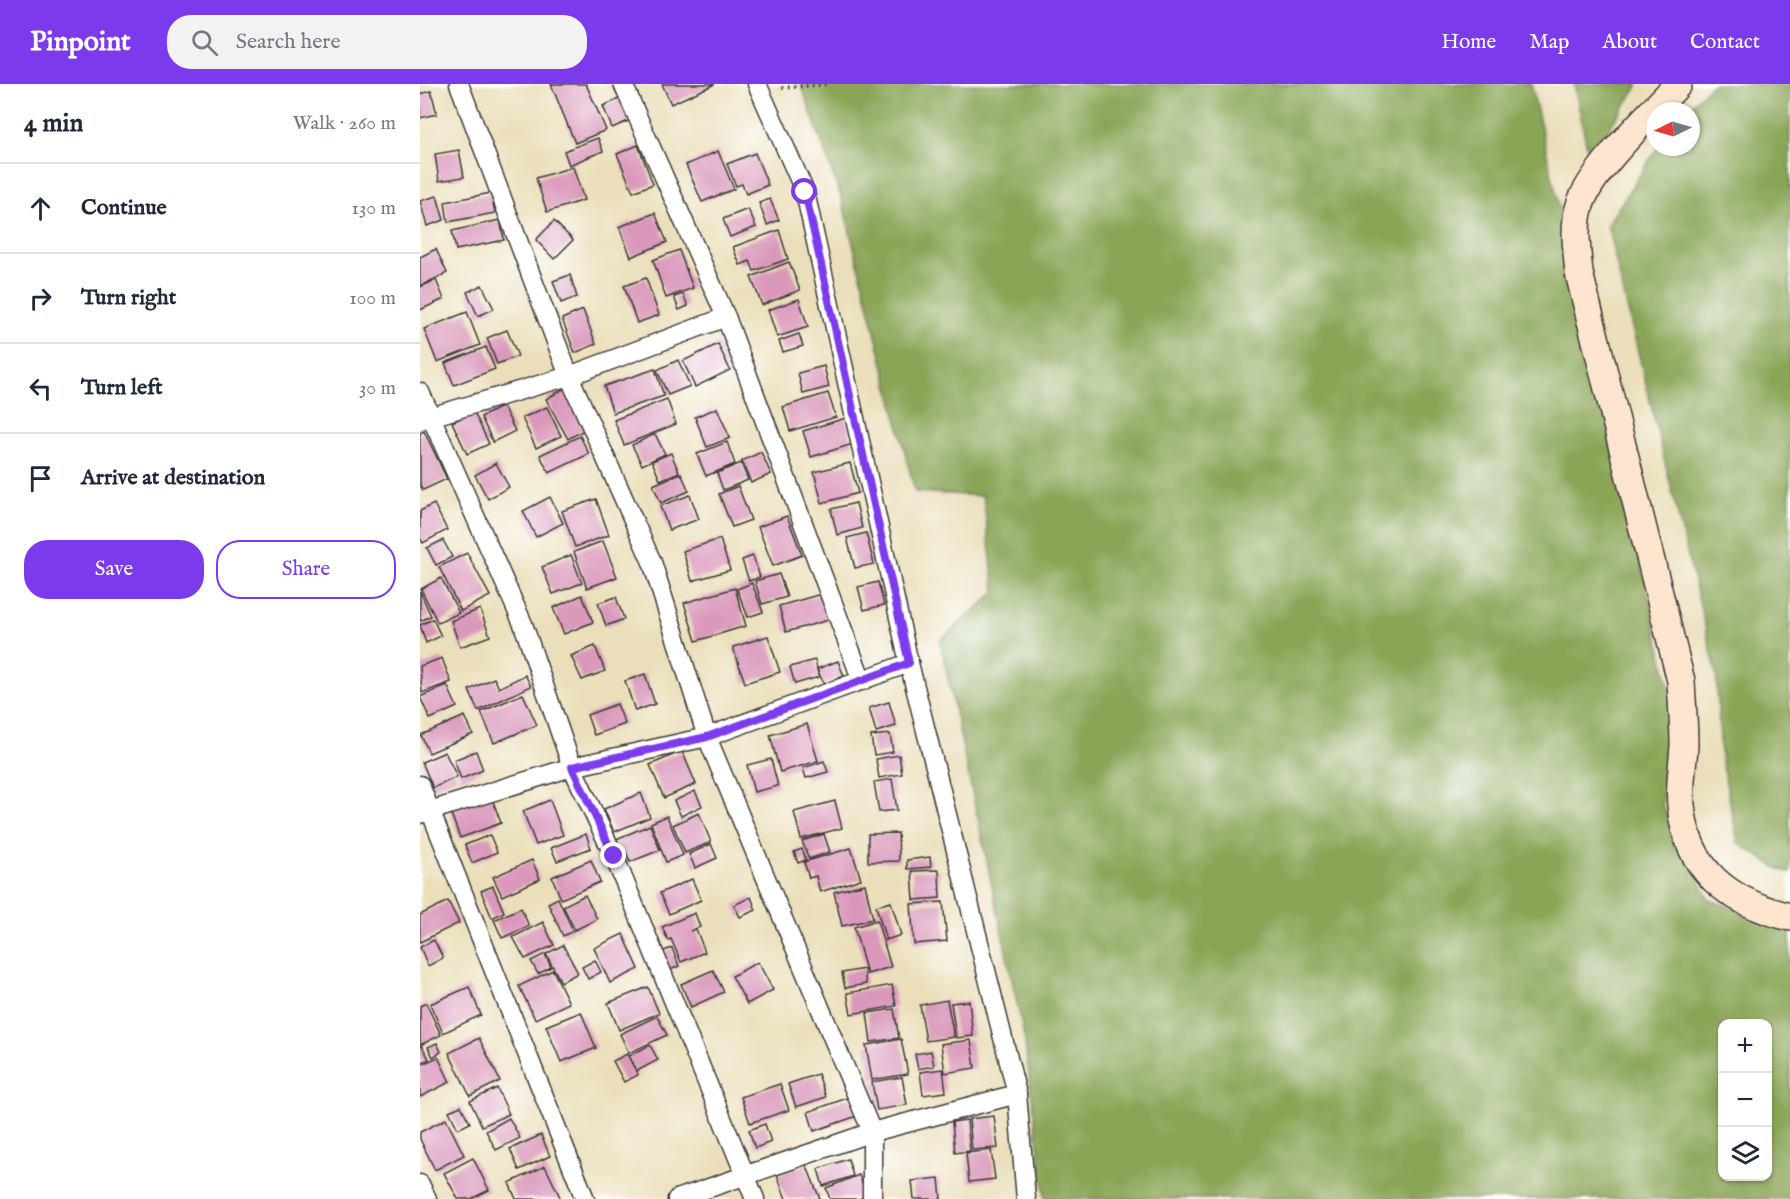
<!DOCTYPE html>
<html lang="en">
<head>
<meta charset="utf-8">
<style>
  body { margin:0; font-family:"IM FELL English",serif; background:#f2f2f3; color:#1f2937 }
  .controls { position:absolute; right:18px; bottom:18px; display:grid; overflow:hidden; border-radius:12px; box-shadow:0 2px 4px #0004 }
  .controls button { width:54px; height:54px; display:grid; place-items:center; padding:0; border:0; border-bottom:2px solid #e0e1e3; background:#fff; color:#1f2937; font:30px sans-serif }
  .compass { position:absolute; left:1226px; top:18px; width:54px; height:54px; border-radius:50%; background:#fff; box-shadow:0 2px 4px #0004; rotate:265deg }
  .stop { position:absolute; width:18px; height:18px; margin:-14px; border:4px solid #7c3aed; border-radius:50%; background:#fff }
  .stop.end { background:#7c3aed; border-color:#fff; box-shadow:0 2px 6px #0008 }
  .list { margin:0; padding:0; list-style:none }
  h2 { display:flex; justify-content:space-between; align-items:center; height:78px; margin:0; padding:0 24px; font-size:26px }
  h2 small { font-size:20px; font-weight:400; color:#747a83 }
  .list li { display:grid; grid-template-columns:39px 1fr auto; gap:18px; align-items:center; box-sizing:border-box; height:90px; padding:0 24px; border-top:2px solid #e0e1e3 }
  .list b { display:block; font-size:22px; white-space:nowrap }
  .list em { font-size:20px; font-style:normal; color:#747a83 }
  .actions { display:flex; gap:12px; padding:18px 24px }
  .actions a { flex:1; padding:14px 0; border:2px solid #7c3aed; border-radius:24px; text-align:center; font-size:21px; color:#7c3aed }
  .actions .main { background:#7c3aed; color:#fff }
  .icon { flex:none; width:33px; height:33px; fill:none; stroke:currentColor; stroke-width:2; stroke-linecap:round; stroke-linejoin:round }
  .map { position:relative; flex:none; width:1370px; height:1115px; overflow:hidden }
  header { display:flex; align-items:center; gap:36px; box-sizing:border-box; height:84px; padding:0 30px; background:#7c3aed; color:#fff }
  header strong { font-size:28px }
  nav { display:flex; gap:33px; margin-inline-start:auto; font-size:21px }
  .search { width:420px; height:54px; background:#f2f2f3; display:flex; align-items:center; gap:15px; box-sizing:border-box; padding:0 21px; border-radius:24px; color:#747a83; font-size:22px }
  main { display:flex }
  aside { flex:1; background:#fff }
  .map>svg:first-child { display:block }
  .forest { fill:#8aa557; stroke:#53603a; stroke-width:1.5; fill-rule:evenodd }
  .building { fill:#da99bb }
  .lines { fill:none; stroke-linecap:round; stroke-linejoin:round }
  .minor-casing { stroke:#3b3934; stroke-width:21 }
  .secondary-casing { stroke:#3b3934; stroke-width:30 }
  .path { stroke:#3b3934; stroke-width:4; stroke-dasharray:1.5 4.5; stroke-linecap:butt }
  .minor { stroke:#fff; stroke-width:18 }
  .secondary { stroke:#fde5d0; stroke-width:27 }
  .route { stroke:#7c3aed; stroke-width:8 }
</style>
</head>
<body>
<header>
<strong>Pinpoint</strong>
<div class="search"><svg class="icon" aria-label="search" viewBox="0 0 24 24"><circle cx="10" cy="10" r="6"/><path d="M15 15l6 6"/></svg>Search here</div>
<nav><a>Home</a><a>Map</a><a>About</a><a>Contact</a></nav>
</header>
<main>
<aside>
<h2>4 min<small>Walk · 260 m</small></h2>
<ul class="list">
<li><svg class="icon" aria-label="ahead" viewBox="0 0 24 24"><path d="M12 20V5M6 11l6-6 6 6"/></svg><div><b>Continue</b></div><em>130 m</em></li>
<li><svg class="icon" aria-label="right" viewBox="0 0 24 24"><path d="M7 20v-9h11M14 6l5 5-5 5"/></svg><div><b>Turn right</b></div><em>100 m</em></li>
<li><svg class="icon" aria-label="left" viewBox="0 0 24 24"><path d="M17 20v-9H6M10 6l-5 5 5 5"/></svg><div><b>Turn left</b></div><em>30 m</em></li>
<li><svg class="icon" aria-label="arrive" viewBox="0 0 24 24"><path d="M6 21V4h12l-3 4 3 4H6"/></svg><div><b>Arrive at destination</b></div></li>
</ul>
<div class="actions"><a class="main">Save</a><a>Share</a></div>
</aside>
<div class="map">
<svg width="1370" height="1115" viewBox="0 0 1370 1115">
  <rect width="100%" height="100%" fill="#fff"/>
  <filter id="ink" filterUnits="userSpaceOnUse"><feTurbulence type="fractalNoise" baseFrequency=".0167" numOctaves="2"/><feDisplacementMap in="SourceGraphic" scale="12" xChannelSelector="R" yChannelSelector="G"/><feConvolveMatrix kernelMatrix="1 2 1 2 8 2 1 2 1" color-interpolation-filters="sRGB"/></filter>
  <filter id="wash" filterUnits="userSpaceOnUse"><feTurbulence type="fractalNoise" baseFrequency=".008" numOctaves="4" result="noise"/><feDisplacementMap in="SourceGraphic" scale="24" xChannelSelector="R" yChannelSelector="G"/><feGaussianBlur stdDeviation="1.35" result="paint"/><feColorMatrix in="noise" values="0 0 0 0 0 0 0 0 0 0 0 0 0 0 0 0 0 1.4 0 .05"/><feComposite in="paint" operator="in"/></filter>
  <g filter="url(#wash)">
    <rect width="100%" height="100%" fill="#ebdfbb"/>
    <g class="forest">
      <path d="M381 0H1111L1256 632 1242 721 1289 816 1370 842V1115H625L604 952 520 557 575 508 563 412 495 408 422 116ZM1302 940H1348V1092H1302Z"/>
      <path d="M1154 0H1219L1169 74Z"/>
      <path d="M1292 0H1370V789L1357 784 1318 759 1301 674 1296 587 1187 141 1238 63H1271V27H1266Z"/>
    </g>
    <g id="blocks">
      <g class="building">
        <path d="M131 0H166L186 46 155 59Z"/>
        <path d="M242 0H295L251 20Z"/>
        <path d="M11 7 17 30 0 34V10Z"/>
        <path d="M204 13 213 35 192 44 183 22Z"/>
        <path d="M178 54 183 67 149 81 144 67Z"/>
        <path d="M218 61 233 100 213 108 197 70Z"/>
        <path d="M39 66 44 93 19 97 15 70Z"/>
        <path d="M298 67 314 105 282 118 266 81Z"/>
        <path d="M335 69 348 101 326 110 322 100 316 102 307 80Z"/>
        <path d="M153 83 164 116 127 128 116 94Z"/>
        <path d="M71 109 75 129 28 138 25 118Z"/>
        <path d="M17 112 24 136 7 142 0 117Z"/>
        <path d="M350 115 359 136 347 141 339 119Z"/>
        <path d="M328 125 336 143 310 153 303 135Z"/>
        <path d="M235 129 247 158 211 173 199 143Z"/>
        <path d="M80 136 84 156 36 166 32 147Z"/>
        <path d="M134 137 153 156 134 175 116 156Z"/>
        <path d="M359 146 368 175 334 187 330 177 320 181 313 163Z"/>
        <path d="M16 165 27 189 0 202V173Z"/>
        <path d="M259 166 273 204 246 214 233 176Z"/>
        <path d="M369 178 380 206 342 221 331 193Z"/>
        <path d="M150 191 157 213 141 219 133 197Z"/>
        <path d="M226 194 239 231 217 239 204 202Z"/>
        <path d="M16 196 24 215 0 226V203Z"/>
        <path d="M62 201 74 225 58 232 47 208Z"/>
        <path d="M263 210 268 222 259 226 254 213Z"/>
        <path d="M379 215 388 243 357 253 348 226Z"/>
        <path d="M163 226 176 260 155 269 142 235Z"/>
        <path d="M47 228 60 261 17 278 4 245Z"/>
        <path d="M87 246 98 272 77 280 67 254Z"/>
        <path d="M379 250 383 262 363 268 359 257Z"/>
        <path d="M298 260 310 286 275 303 263 277Z"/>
        <path d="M66 263 75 285 34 301 25 279Z"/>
        <path d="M258 276 270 302 248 311 237 286Z"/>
        <path d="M404 282 409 303 383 310 378 289Z"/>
        <path d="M235 285 244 312 193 329 184 302Z"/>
        <path d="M145 304 168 344 148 355 126 315Z"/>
        <path d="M408 309 416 333 370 347 363 323Z"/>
        <path d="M247 315 256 340 204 361 194 336Z"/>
        <path d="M83 322 95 347 73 358 61 333Z"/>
        <path d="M127 323 141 352 116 364 102 334Z"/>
        <path d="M297 324 310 354 287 363 275 333Z"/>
        <path d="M54 328 69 360 47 370 32 338Z"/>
        <path d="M426 334 433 360 391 373 383 347Z"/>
        <path d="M4 347 27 395 3 406 0 401V349Z"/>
        <path d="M235 350 245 370 222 381 212 361Z"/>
        <path d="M160 352 169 370 129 389 120 371Z"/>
        <path d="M307 358 315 380 286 392 277 370Z"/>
        <path d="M341 368 351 390 331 399 322 377Z"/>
        <path d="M251 369 259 388 240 396 232 377Z"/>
        <path d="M76 379 89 403 68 415 55 391Z"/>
        <path d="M321 379 328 396 303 406 297 389Z"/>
        <path d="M430 379 438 409 402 419 394 388Z"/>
        <path d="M261 389 269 407 241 419 233 401Z"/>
        <path d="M318 402 331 436 312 443 299 410Z"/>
        <path d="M270 411 279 435 249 446 240 422Z"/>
        <path d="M130 413 143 439 116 453 103 427Z"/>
        <path d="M176 415 189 451 155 463 142 427Z"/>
        <path d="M436 419 442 444 417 451 411 425Z"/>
        <path d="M14 420 27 446 3 459 0 454V427Z"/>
        <path d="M367 432 382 471 353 482 338 443Z"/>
        <path d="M446 449 454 480 435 484 427 454Z"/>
        <path d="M300 455 310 486 272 497 263 467Z"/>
        <path d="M23 456 32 473 16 481 7 464Z"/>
        <path d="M183 457 197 493 167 504 154 468Z"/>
        <path d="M47 469 70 512 41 527 19 483Z"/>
        <path d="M151 471 162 499 133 510 122 483Z"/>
        <path d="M333 472 340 493 329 497 322 476Z"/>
        <path d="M359 490 367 513 342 520 335 497Z"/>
        <path d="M21 494 39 529 18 539 1 505Z"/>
        <path d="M458 498 464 521 444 526 438 503Z"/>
        <path d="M332 499 343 528 328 533 317 505Z"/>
        <path d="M315 504 326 542 276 557 264 519Z"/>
        <path d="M0 507 11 532 0 537Z"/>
        <path d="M405 509 412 535 366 548 359 522Z"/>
        <path d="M162 511 173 538 144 550 133 524Z"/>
        <path d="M196 513 204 535 186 542 178 519Z"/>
        <path d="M60 525 70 552 40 563 31 537Z"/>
        <path d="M13 535 21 552 6 559 0 541Z"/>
        <path d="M348 552 360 588 325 599 313 563Z"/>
        <path d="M175 562 185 587 162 596 151 572Z"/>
        <path d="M22 574 31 598 2 609 0 582Z"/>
        <path d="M395 576 399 593 375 600 370 583Z"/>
        <path d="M418 577 424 592 404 600 397 585Z"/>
        <path d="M225 590 235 620 215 627 205 597Z"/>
        <path d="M105 591 111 602 58 627 49 606 74 594 79 604Z"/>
        <path d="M27 601 37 623 10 635 0 613Z"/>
        <path d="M103 610 117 641 74 659 61 628Z"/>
        <path d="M469 618 476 642 456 648 449 624Z"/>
        <path d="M197 620 205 640 174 651 167 631Z"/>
        <path d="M45 632 53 650 9 669 1 651Z"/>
        <path d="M387 640 398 677 360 688 350 651Z"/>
        <path d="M470 650 473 668 454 671 451 652Z"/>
        <path d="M56 667 63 686 41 695 34 676Z"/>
        <path d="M262 667 276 700 244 714 230 681Z"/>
        <path d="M25 668 37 693 13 704 2 678Z"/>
        <path d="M479 671 482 690 459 694 456 675Z"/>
        <path d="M351 675 358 702 334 708 327 681Z"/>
        <path d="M404 677 408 688 386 694 383 684Z"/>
        <path d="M472 695 477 726 459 728 454 698Z"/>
        <path d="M275 707 282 722 261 732 254 717Z"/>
        <path d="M221 709 230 733 194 748 184 725Z"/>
        <path d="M71 712 81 739 40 754 30 727Z"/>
        <path d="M130 716 143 751 116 761 103 727Z"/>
        <path d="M415 717 422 744 381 755 374 728Z"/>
        <path d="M279 729 291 758 265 769 253 741Z"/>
        <path d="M247 732 263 771 246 778 231 739Z"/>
        <path d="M230 741 240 766 210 778 206 768 200 771 194 756Z"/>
        <path d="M478 749 479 777 448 778V750Z"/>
        <path d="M166 750 171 764 137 777 131 764Z"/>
        <path d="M404 750 410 768 389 775 382 757Z"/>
        <path d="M70 751 77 768 52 779 45 761Z"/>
        <path d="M291 760 297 774 275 784 269 770Z"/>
        <path d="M431 764 441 795 400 808 396 792 389 794 384 778Z"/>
        <path d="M382 765 386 776 378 779 374 768Z"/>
        <path d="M510 773 511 783 487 785V776Z"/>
        <path d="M112 776 120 795 82 812 73 793Z"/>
        <path d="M171 776 180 798 141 815 132 793Z"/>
        <path d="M519 786 520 814 494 816 492 787Z"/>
        <path d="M272 795 281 816 249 830 240 809Z"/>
        <path d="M445 800 453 835 422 842 414 808Z"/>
        <path d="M73 802 84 828 72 834 61 807Z"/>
        <path d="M165 811 177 835 155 846 143 822Z"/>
        <path d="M331 813 336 826 320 833 314 821Z"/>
        <path d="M138 814 153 847 143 852 128 819Z"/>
        <path d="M28 817 39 839 0 858V831Z"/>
        <path d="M471 818 481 851 466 856 456 822Z"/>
        <path d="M523 818 527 857 494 860 491 820Z"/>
        <path d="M101 824 109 842 82 854 74 836Z"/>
        <path d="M275 829 280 843 270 847 276 845 285 868 261 878 251 855 248 856 242 843Z"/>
        <path d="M457 836 471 883 447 890 434 843Z"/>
        <path d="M123 838 134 861 105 875 93 853Z"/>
        <path d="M203 850 219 885 190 899 174 864Z"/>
        <path d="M14 856 23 874 8 882 0 863Z"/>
        <path d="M143 861 158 889 141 898 126 870Z"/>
        <path d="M252 864 259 882 248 887 241 868Z"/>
        <path d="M125 870 131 883 118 890 111 877Z"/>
        <path d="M175 876 181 888 168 895 162 883Z"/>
        <path d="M338 878 353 906 327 920 312 892Z"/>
        <path d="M444 885 446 900 425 904 422 889Z"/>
        <path d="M133 886 149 919 115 935 99 902Z"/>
        <path d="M293 886 304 908 271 923 261 900Z"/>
        <path d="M472 901 476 922 431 930 427 909Z"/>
        <path d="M49 903 61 931 23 949 10 920Z"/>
        <path d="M228 903 239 929 199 946 188 919Z"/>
        <path d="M527 916 534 953 506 957 500 921Z"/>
        <path d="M549 917 553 952 536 954 531 919Z"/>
        <path d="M6 919 21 951 0 961V922Z"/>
        <path d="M474 925 479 954 451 958 447 929Z"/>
        <path d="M161 928 176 964 141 978 126 942Z"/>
        <path d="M237 932 247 951 209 969 200 950Z"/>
        <path d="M59 954 80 997 50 1012 29 969Z"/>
        <path d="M481 955 488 990 452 996 446 961Z"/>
        <path d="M551 956 555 984 525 989 521 960Z"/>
        <path d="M17 959 21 968 13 973 8 963Z"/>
        <path d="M230 961 238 976 217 987 209 972Z"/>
        <path d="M2 962 9 975 0 979V963Z"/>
        <path d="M511 967 514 982 498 985 495 970Z"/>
        <path d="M207 970 218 991 204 998 193 977Z"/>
        <path d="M18 973 30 998 0 1013V981Z"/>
        <path d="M523 985 526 1008 503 1011 500 988Z"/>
        <path d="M398 990 406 1013 376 1023 368 1000Z"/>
        <path d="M482 993 487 1021 457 1026 452 998Z"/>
        <path d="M360 1000 369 1026 330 1039 321 1013Z"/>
        <path d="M77 1004 89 1030 62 1042 50 1017Z"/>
        <path d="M430 1013 437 1032 394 1047 388 1028Z"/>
        <path d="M41 1022 50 1039 38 1045 29 1027Z"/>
        <path d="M574 1032 578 1064 552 1066 549 1035Z"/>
        <path d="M89 1034 100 1054 76 1066 66 1047Z"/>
        <path d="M26 1035 44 1071 15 1086 0 1055V1048Z"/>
        <path d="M547 1036 550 1067 535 1069 532 1038Z"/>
        <path d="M345 1040 351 1058 335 1064 329 1046Z"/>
        <path d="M121 1051 130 1072 99 1086 90 1065Z"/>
        <path d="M571 1066 575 1095 549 1098 546 1069Z"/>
        <path d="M53 1074 69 1106 51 1115H38L24 1089Z"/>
        <path d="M428 1075 433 1092 403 1102 398 1085Z"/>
        <path d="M386 1080 400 1115H366L357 1091Z"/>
        <path d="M125 1082 141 1115H96L89 1099Z"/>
        <path d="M439 1091 447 1112 439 1115H410L406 1104Z"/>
        <path d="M519 1094 521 1115H494L492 1097Z"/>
      </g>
    </g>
  </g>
  <g filter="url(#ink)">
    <use href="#blocks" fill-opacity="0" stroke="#3b3934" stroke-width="1.5"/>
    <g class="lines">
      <defs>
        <g id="minor">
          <path d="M39 0 149 292 232 478 287 653 452 1048V1115"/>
          <path d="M203 0 306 233 442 597"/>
          <path d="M337 0 385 108 489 579 597 1010 606 1115"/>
          <path d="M0 308 103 540 152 683 194 772 335 1115"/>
          <path d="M0 336 149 292 306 233"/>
          <path d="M0 701 165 1115"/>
          <path d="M0 730 152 683 287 653 489 579"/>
          <path d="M0 1100 7 1115"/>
          <path d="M257 1115 452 1048 597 1010"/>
        </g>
        <path id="secondary" d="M1258 0C1232 29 1171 86 1160 121 1153 142 1157 168 1159 189L1261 597C1262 618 1264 640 1264 661 1263 681 1259 701 1261 721 1267 786 1308 818 1370 833"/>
      </defs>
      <use href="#minor" class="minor-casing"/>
      <use href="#secondary" class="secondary-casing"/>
      <path class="path" d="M362 4 409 0"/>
      <use href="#minor" class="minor"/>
      <use href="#secondary" class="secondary"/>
    </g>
  </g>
  <g class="lines" filter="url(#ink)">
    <path class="route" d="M194 772 152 683 287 653 489 579 385 108"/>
  </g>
</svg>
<div class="controls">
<button>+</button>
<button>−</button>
<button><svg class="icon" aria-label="layers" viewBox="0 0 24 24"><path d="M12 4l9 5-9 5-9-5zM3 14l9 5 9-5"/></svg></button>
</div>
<svg class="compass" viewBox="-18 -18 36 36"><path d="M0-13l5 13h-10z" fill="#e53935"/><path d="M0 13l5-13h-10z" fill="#747a83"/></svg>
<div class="stop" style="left:385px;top:108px"></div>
<div class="stop end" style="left:194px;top:772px"></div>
</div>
</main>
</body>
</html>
